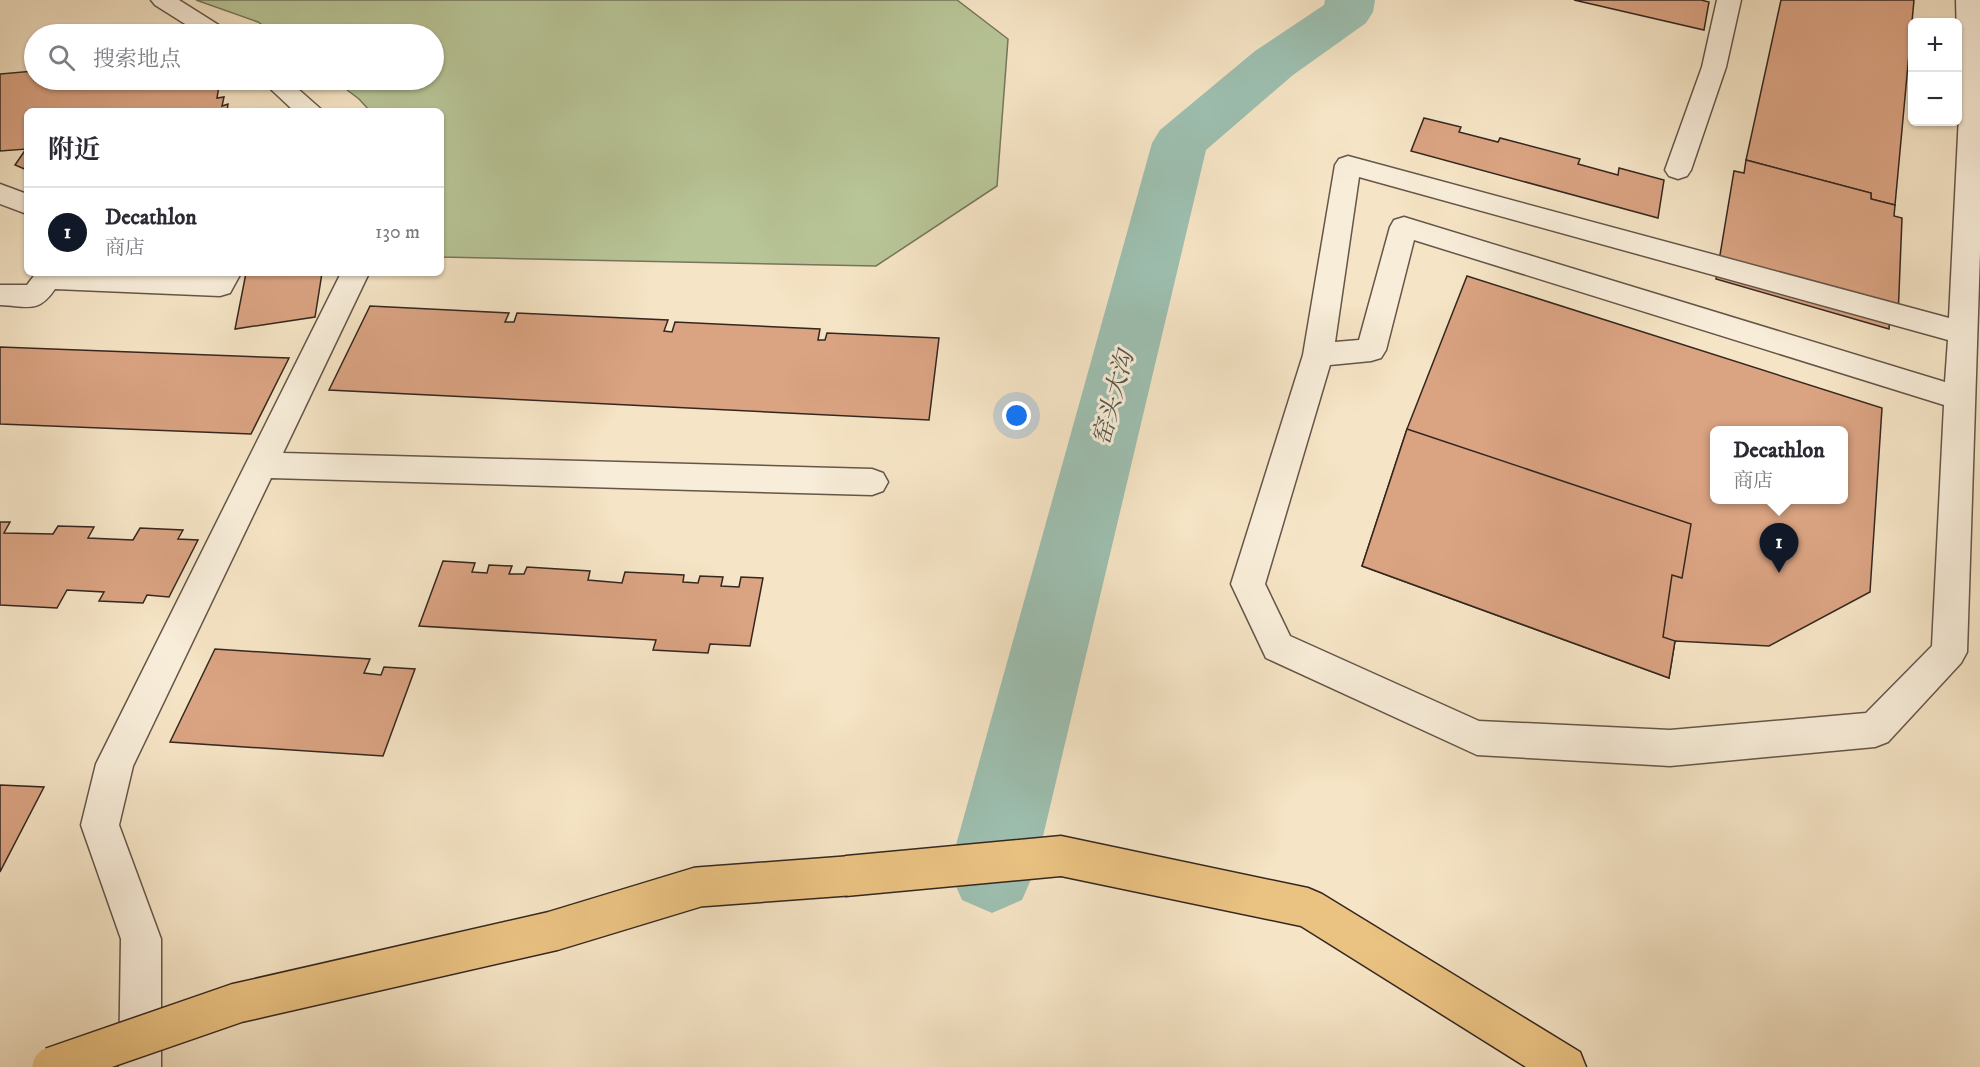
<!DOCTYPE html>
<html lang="zh">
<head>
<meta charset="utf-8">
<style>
  body { margin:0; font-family:"IM FELL DW Pica","Noto Serif SC",serif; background:#f2f2f3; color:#2b2b33 }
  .controls { position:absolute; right:18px; top:18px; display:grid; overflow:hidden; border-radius:9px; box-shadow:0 2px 4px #0004 }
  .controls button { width:54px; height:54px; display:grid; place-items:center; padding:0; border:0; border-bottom:2px solid #e1e1e2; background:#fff; color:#2b2b33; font:30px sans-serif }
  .you { position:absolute; left:1017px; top:416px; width:21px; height:21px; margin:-15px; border:4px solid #fff; border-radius:50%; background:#1a73e8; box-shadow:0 0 0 9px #1a73e833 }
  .badge { display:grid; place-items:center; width:39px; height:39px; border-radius:50%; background:#111827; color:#fff; font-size:20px; font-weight:700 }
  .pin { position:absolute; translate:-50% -50px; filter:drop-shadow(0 2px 3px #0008) }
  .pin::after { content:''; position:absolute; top:32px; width:21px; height:18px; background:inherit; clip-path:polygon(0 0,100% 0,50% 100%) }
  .popup { position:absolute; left:1710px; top:426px; width:138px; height:78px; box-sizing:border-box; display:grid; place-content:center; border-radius:9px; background:#fff; filter:drop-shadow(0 2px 4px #0005); font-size:20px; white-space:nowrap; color:#7c7c81 }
  .popup b { font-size:22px; color:#2b2b33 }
  .popup::after { content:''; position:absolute; left:50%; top:100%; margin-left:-12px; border:12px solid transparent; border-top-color:#fff }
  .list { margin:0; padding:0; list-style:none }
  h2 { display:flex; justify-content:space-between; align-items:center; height:78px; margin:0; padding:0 24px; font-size:26px }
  h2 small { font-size:20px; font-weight:400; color:#7c7c81 }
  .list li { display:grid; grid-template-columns:39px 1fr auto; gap:18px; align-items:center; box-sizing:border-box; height:90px; padding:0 24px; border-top:2px solid #e1e1e2 }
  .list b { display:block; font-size:22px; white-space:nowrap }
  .list p { margin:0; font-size:20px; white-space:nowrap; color:#7c7c81 }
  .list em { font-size:20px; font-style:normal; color:#7c7c81 }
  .icon { flex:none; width:33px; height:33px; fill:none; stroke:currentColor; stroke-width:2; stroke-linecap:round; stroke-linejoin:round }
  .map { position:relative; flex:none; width:1980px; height:1067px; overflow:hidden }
  .search { position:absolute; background:#fff; box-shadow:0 2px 4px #0004; left:24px; top:24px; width:420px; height:66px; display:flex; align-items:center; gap:15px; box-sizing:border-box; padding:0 21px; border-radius:33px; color:#7c7c81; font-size:22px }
  .panel { position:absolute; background:#fff; box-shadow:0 2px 4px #0004; left:24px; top:108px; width:420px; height:168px; border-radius:9px }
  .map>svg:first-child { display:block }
  .green { fill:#b8c597; stroke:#76765c; stroke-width:1.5 }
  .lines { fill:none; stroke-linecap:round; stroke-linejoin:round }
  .river { fill:#9dbfb0; fill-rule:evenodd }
  .building { fill:#daa382; stroke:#352720; stroke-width:1.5; fill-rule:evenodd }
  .minor-casing { stroke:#655649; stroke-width:3 }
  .highway-casing { stroke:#352720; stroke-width:3 }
  .minor { fill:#f8edd9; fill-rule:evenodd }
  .highway { fill:#eac282; fill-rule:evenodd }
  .highway-bridge-casing { stroke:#352720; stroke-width:42; stroke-linecap:butt }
  .highway-bridge { stroke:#eac282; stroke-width:39 }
  .labels { text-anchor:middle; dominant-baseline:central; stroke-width:6; stroke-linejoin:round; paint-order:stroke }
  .water-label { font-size:24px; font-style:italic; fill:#54554b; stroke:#f8edd9 }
</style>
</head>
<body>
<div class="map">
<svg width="1980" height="1067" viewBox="0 0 1980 1067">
  <rect width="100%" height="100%" fill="#f5e4c5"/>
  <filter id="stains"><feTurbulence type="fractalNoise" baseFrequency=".00333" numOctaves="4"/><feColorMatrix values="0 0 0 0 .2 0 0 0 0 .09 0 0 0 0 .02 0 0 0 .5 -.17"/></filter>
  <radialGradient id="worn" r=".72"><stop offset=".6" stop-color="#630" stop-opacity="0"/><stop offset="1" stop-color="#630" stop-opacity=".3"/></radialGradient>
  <path class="green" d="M196 0H957L1008 39 997 186 876 266 441 257V111H370L359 99 334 80H434V34H275L258 22Z"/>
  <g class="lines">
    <path class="river" d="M1325 0H1375L1373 12 1366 23 1293 75 1206 150 1035 870 1022 900 992 913 962 900 949 870 1152 143 1160 130 1255 51 1324 5Z"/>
  </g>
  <g class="building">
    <path d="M1574 0H1701L1709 2 1704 30Z"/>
    <path d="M1781 0H1914L1895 205 1871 199V193L1746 160Z"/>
    <path d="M34 71V80H217L213 87 219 86 217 98 224 97 222 106 228 104 227 111H27V170L15 165 26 149 0 151V74Z"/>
    <path d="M1424 118 1461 127 1459 132 1498 142 1500 138 1580 159 1578 164 1618 175 1619 168 1664 180 1658 218 1411 151Z"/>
    <path d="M1746 160 1871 193V199L1895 205 1894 216 1902 218 1898 318 1890 315 1889 329 1716 279 1734 171 1744 173Z"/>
    <path d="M246 273H322L315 317 235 329Z"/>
    <path d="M1467 276 1882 408 1870 592 1769 646 1675 641 1669 678 1362 566 1407 429ZM1714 430H1844V500H1714Z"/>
    <path d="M370 306 509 313 505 322H514L517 313 668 320 664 331 672 332 675 322 820 329 818 340H825L827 333 939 338 929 420 329 390Z"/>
    <path d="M0 347 289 358 251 434 0 424Z"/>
    <path d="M1407 429 1691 524 1682 578 1672 575 1663 637 1675 641 1669 678 1362 566Z"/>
    <path d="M0 522H10L4 533 53 534 58 526 94 527 88 538 133 540 140 528 183 530 178 539 198 540 169 597 147 595 143 603 99 601 104 592 67 590 57 608 0 605Z"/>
    <path d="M443 561 475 563 472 572 487 573 489 565 512 566 509 574H524L527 567 590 571 588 580 622 583 625 572 684 575 683 582 698 583 700 576 723 577 721 586 739 587 741 577 763 578 750 646 710 644 708 653 653 650 656 640 419 626Z"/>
    <path d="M215 649 370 659 364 673 381 675 384 667 415 669 383 756 170 742Z"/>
    <path d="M0 785 44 787 0 872Z"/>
  </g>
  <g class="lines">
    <defs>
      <g id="minor">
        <path d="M151 0H179L225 29 229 34H201L155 5Z"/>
        <path d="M1717 0H1741L1726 67 1691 170 1687 176 1678 179 1669 176 1665 170 1702 67Z"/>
        <path d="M1956 0H1980V252L1967 652 1961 663 1888 742 1875 747 1670 766 1477 755 1266 658 1231 584 1303 355 1335 165 1339 159 1348 156 1949 318 1959 115ZM1359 177 1948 340 1945 382 1404 217 1394 220 1390 227 1359 340 1335 342ZM1414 240 1944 405 1932 646 1866 713 1670 730 1479 721 1290 636 1265 584 1330 365 1371 361 1381 358 1386 350Z"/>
        <path d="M261 80H288L323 111H294Z"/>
        <path d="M0 184 27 194V214L0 204Z"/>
        <path d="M36 273 212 275 213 273H241L230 293 220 296 55 289C38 314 28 306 0 305V285H27Z"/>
        <path d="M341 273H369L283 453 872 469 883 473 888 482 883 491 872 495 271 478 133 766 119 825 161 939V1067H119L121 939 81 825 96 764Z"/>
      </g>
      <path id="highway" d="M1061 836 1308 888 1322 894 1580 1052 1586 1067H1526L1301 926 1061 876 846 896 832 890 826 876 832 862 846 856Z"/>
    </defs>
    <use href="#minor" class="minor-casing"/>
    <use href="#highway" class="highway-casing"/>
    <use href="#minor" class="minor"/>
    <use href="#highway" class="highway"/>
    <defs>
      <path id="highway-bridge" d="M52 1067 237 1003 553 931 698 887 846 876"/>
    </defs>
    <use href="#highway-bridge" class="highway-bridge-casing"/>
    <use href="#highway-bridge" class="highway-bridge"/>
  </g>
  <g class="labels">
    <g class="water-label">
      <text transform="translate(1114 398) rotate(-75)">窑头大沟</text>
    </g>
  </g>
  <rect width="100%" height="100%" filter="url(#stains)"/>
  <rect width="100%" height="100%" fill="url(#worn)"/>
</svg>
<div class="controls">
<button>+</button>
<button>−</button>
</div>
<div class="you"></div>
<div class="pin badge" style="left:1779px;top:573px">1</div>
<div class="popup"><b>Decathlon</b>商店</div>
<div class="search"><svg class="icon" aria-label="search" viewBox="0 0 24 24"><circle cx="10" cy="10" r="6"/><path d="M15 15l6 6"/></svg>搜索地点</div>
<section class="panel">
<h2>附近<small></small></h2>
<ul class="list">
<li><span class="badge">1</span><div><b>Decathlon</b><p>商店</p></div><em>130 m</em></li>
</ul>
</section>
</div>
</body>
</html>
